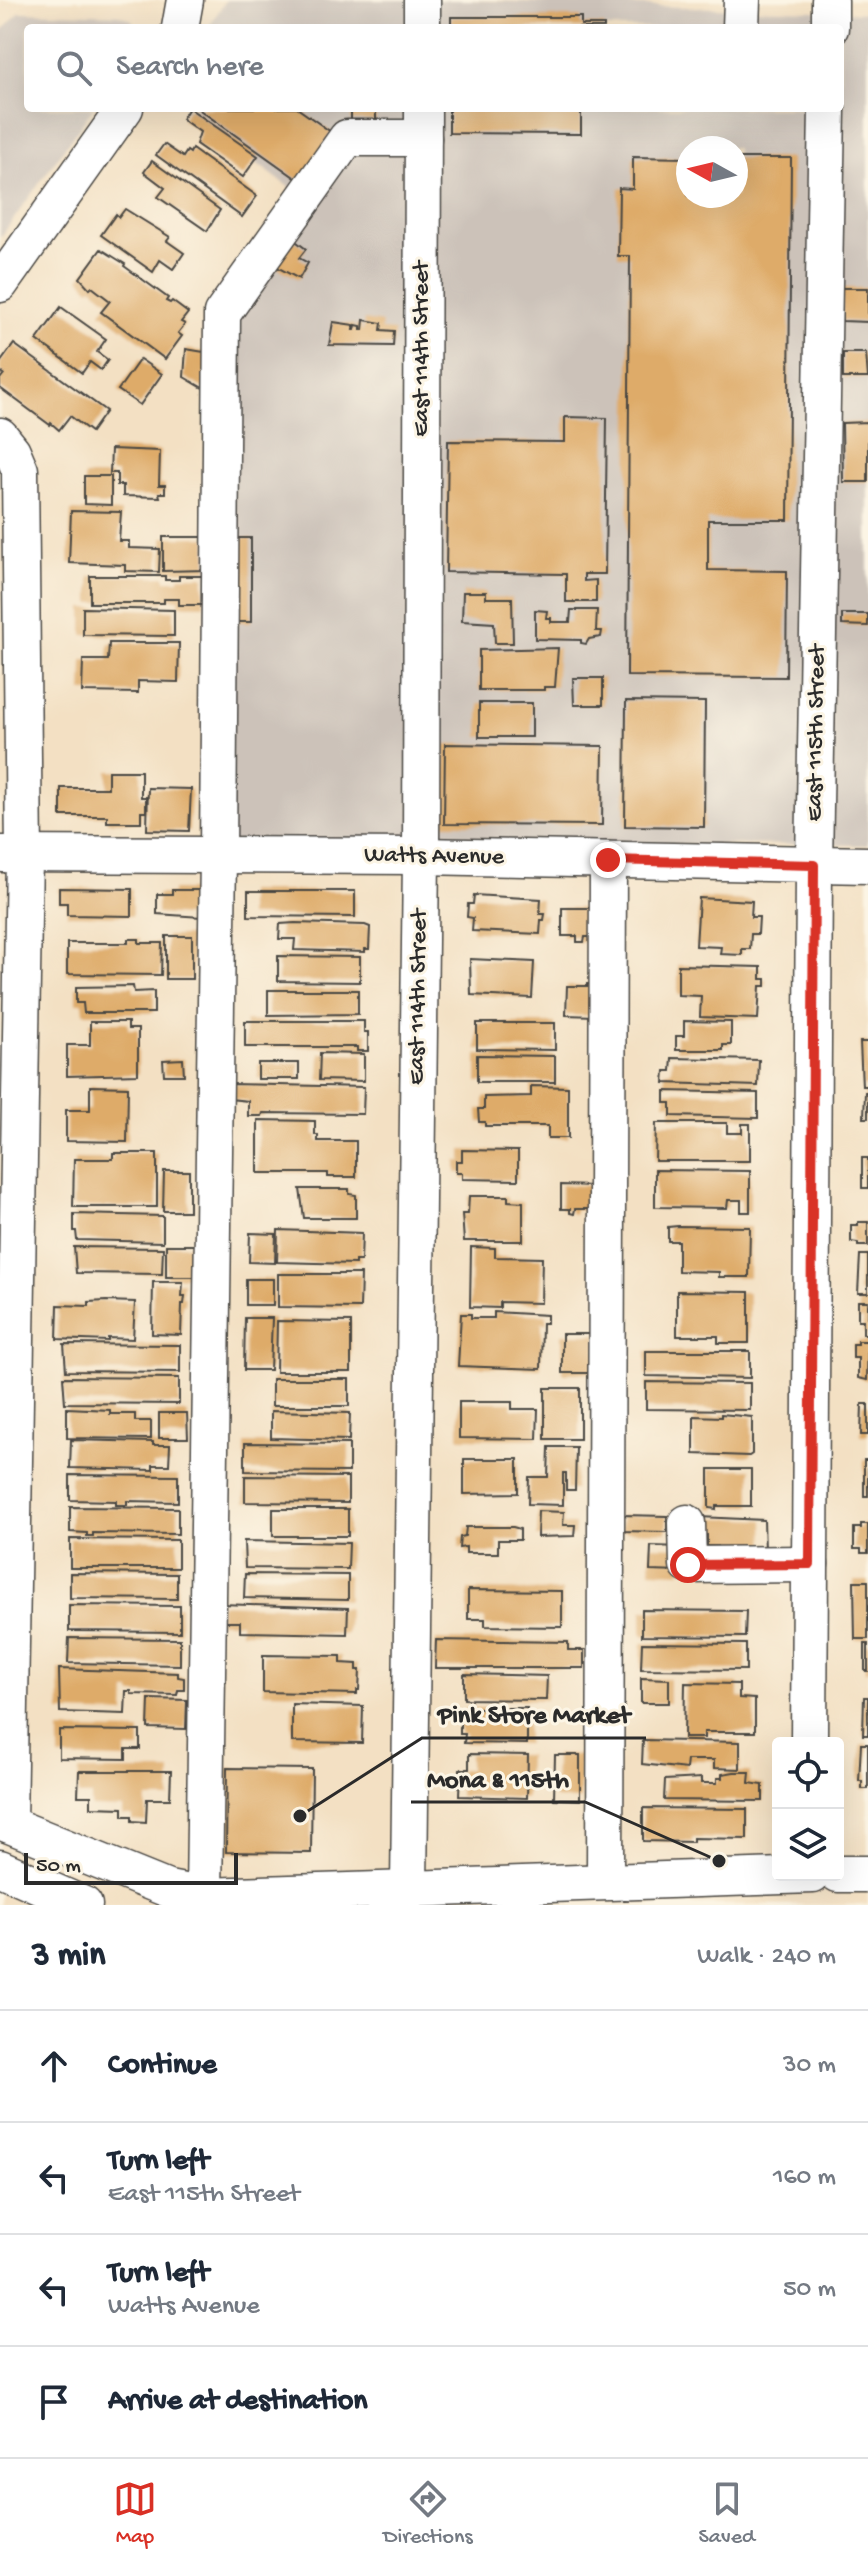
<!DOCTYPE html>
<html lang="en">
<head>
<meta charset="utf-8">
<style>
  body { margin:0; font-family:"Gochi Hand",sans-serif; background:#f6f6f7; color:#1f2937 }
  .controls { position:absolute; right:24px; bottom:24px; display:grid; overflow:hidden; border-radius:8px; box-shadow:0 8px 32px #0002 }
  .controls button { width:72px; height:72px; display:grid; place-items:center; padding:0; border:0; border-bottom:2px solid #e0e1e3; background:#fff; color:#1f2937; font:40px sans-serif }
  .compass { position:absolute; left:676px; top:136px; width:72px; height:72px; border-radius:50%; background:#fff; box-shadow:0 8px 32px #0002; rotate:278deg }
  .scale { position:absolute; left:24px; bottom:20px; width:214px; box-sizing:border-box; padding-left:8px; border:4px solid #2b2b2b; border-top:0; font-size:22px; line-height:28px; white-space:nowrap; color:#2b2b2b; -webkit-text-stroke:6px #fcf5e5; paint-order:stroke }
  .stop { position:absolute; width:24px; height:24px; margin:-18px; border:6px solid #d93025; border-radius:50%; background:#fff }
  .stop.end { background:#d93025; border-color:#fff; box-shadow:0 2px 8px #0008 }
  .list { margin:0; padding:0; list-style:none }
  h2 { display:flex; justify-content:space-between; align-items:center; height:104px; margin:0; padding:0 32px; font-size:34px }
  h2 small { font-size:26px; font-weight:400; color:#747a83 }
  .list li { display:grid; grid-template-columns:52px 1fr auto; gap:24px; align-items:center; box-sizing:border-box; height:112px; padding:0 32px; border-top:2px solid #e0e1e3 }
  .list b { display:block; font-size:30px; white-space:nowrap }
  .list p { margin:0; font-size:26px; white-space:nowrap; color:#747a83 }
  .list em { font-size:26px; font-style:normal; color:#747a83 }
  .icon { flex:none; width:44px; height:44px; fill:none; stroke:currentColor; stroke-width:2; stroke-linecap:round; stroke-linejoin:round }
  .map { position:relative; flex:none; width:868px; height:1905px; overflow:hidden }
  .search { position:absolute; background:#fff; box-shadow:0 8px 32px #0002; left:24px; right:24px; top:24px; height:88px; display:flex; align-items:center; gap:20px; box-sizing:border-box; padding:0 28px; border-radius:8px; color:#747a83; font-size:30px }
  .sheet { height:552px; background:#fff }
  nav { display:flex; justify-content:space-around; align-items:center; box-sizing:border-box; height:112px; border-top:2px solid #e0e1e3; background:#fff; font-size:22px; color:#747a83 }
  nav a { display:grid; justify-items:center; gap:4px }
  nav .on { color:#d93025 }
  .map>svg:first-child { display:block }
  .industrial { fill:#ccc2b9; fill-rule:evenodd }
  .building { fill:#deab69 }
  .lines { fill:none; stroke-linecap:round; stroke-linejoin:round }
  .minor-casing { stroke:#494642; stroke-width:39 }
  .minor { stroke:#fff; stroke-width:36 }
  .route { stroke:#d93025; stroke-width:10 }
  .labels { text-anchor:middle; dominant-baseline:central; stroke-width:6; stroke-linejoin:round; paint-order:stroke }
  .street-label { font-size:24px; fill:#2b2b2b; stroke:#fcf5e5 }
  .leader { fill:none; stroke:#2b2b2b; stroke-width:3 }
  .callout-dot { fill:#2b2b2b; stroke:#fcf5e5; stroke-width:3 }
  .callout-label { font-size:26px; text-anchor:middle; font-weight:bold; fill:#2b2b2b; stroke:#fcf5e5; stroke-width:6; stroke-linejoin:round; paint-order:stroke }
</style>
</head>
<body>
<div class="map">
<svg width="868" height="1905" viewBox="0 0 868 1905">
  <rect width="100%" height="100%" fill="#fcf5e5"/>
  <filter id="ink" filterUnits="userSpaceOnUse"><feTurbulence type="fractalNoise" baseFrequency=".0125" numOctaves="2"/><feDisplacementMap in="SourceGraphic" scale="16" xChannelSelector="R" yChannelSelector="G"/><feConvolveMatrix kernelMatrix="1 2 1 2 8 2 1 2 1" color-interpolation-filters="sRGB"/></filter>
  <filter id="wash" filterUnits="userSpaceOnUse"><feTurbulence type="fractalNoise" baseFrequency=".006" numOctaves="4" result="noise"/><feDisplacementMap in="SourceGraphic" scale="32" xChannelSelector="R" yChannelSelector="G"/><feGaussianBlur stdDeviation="1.8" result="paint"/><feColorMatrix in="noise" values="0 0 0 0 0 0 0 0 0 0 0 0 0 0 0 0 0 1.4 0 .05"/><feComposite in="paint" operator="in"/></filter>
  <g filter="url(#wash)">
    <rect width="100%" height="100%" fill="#f3e0c3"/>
    <g class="industrial">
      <path d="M226 0H465L868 13V845L201 842 212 323 297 193 182 108H840V28H208ZM688 148H736V196H688Z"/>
      <path d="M20 12 119 15 132 20 136 28H28V108H93L0 238V33Z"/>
    </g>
    <g id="blocks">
      <g class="building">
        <path d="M451 17H581V25H604V28H451Z"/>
        <path d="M189 108 258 156 243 177 196 144 200 132 182 119Z"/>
        <path d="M197 108H297L331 132 304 184Z"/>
        <rect x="351" y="108" width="25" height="13"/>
        <path d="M449 108H581V134L449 133Z"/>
        <path d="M164 144 183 157 187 151 190 153 192 149 257 196 242 217 156 155Z"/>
        <path d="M633 157 688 158V196H736V158H791L788 520H708V570L787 571 786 677 627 676 630 256H618L619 188 633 189Z"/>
        <path d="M152 161 220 210 207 231 158 197 165 188 144 172Z"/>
        <path d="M125 209 170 237 167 241 184 253 173 269 160 260 153 272 101 235 116 214 119 217Z"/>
        <path d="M293 239 306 249 299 258 308 263 299 279 273 265Z"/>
        <path d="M101 249 125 264 124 266 168 298 166 301 170 303 172 301 188 313 181 322 185 324 178 333 182 336 165 359 101 312 110 301 92 287 90 289 80 278Z"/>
        <path d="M842 288H868V322L842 321Z"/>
        <path d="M61 307 106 339 97 352 108 360 101 370 90 362 82 373 37 340Z"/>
        <path d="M364 320 382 323 381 330 394 331 393 346 329 345 333 322 354 325 353 330H355L356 325 361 326V330H363Z"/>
        <path d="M14 344 106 411 91 432 70 416 59 430 51 423 50 425 0 388V379L4 374 0 371V363Z"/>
        <path d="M186 349 210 353 208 391 184 377Z"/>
        <path d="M843 353H866L868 378H843Z"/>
        <path d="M140 359 162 374 140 405 118 390Z"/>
        <path d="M565 417 607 418 605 574H584V581L596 580V602H566V574L446 572 448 441 565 442Z"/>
        <path d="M868 422V482H843L842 423Z"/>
        <path d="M111 449 160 451 159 485H165V493H159L160 497 123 496V485H117V473H110Z"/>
        <path d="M84 476H111V505L84 504Z"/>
        <path d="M71 511 121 512 119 541H129V548L160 549 159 572 125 571V565L69 563Z"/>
        <path d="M163 537H207V570L163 571Z"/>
        <rect x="230" y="538" width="21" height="84"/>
        <path d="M90 576H165V580H179V576H204V605H179V599H164V603H90Z"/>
        <path d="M463 592H486V598H512L513 643H495L494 623 462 621Z"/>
        <path d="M83 608 174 610V636L83 635Z"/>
        <path d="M535 610 547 611 546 618H551V622H570L571 610H597L596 631H602L601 637 589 639 586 644 581 643V640L535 639Z"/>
        <path d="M842 614H868V626L842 625Z"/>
        <path d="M109 643H179L178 682 138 681V693L82 692 83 660H108Z"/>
        <path d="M558 648 555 687H544V690H479V650Z"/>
        <path d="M573 678H603V705H574Z"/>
        <path d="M626 701 705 702 704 827 625 826Z"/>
        <rect x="479" y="703" width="53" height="34"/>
        <path d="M445 744 603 746 602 825 444 824Z"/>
        <path d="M108 771H141V797H146V812H141V822H107V816H61V788H108Z"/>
        <path d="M148 788 191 789 189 831 147 830Z"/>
        <path d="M59 888 132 889V916L67 915V903H59Z"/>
        <path d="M172 890H201V917L157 914V894H172Z"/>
        <path d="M248 891H355V917L248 916Z"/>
        <path d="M474 895 541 899 540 914H545L544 920H541L540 934 472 931 473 918 467 917 468 904H473Z"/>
        <path d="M699 898 752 901 751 917H759L758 934H751L750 949H742V955L720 954 721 947 696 946Z"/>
        <path d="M562 908H591V937H585L584 942H577V936H562Z"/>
        <path d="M295 923 365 925 370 927 369 949H365V952L294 950 295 939H279L280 924Z"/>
        <rect x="166" y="936" width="26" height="43"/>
        <path d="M128 939H139V943H162L161 975 67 974V943H128Z"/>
        <path d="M278 956 360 957V982L278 981Z"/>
        <path d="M470 959 534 962 532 998 471 995Z"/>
        <path d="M678 965 761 967V979H766V986H760L758 1019 700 1017 701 996 678 995Z"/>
        <path d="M587 984H596L595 1016 566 1015 567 986H587Z"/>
        <path d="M133 986 134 992 154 991V1013H84L83 1003H76V987Z"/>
        <path d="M268 990H358V1014L268 1015Z"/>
        <path d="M245 1021H364V1032H368V1051H357V1047H245Z"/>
        <path d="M684 1021 731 1022V1045H723V1050H676V1036H684Z"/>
        <path d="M90 1022H128V1029H138V1074L67 1076V1045H90Z"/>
        <path d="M477 1023H555V1050L477 1049Z"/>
        <path d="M860 1042H868V1086H862Z"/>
        <path d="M320 1053 364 1054V1081L319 1080Z"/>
        <path d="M477 1055 555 1056V1082H477Z"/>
        <path d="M672 1058 759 1060 758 1086 664 1083 665 1071H671Z"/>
        <path d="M183 1059 184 1075H164L163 1060Z"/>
        <rect x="258" y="1063" width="41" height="16"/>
        <path d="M232 1084 364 1087 363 1114 263 1113 262 1116H248V1101L230 1099Z"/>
        <path d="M90 1086 128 1087 127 1142 66 1141V1110H90Z"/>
        <path d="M531 1086 568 1087V1138H548V1126H485V1122H479L478 1109H484V1097L531 1096Z"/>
        <path d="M665 1091 758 1093V1118L671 1116V1103H665Z"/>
        <path d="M865 1092H868V1118H864Z"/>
        <path d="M258 1120 315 1121V1135H318V1141H356V1177H328V1173H258Z"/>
        <path d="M656 1123H727V1133H742V1124H750V1161H655Z"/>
        <path d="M462 1150 518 1151V1180L462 1179V1173H456V1161H462Z"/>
        <path d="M113 1153H157V1207H73L74 1159H113Z"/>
        <rect x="862" y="1158" width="6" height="30"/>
        <path d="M655 1170 750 1171V1212H741V1200H728L727 1208 655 1207Z"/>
        <path d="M164 1171H189V1211H163Z"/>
        <path d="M561 1185 593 1186V1209H575L574 1214 570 1213V1209H561Z"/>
        <path d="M300 1189H349V1194L356 1195V1218H304Z"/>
        <path d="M469 1196H508V1201L523 1202V1241H464L462 1214H468Z"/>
        <path d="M74 1214 163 1216V1242L77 1240 76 1231H74Z"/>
        <path d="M858 1222H868V1246H858V1243L851 1242V1225H858Z"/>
        <path d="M678 1226 750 1227 749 1277H719V1272L678 1271V1241H668V1227Z"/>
        <path d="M278 1230 362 1233 361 1261H355V1264L277 1262Z"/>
        <path d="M250 1233 276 1234 275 1263 249 1262Z"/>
        <rect x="166" y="1245" width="33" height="32"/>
        <path d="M74 1247 163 1248 162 1274 76 1273Z"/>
        <path d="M471 1247 495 1248V1257L542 1258 541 1303 500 1302V1308L470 1307Z"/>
        <path d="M860 1255H868V1293H858Z"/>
        <path d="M278 1274H361L360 1308 278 1307Z"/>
        <rect x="246" y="1279" width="27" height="26"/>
        <path d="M153 1282H183L182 1296H185L184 1304H182L181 1335 152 1334Z"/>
        <path d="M677 1291 749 1292V1343H718V1336H677Z"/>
        <path d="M106 1301 135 1302 133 1339 108 1338V1341L57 1339 58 1305 89 1306V1302Z"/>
        <path d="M858 1301H868V1334H863V1320H858Z"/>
        <path d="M494 1312 547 1315V1323H542L541 1369 458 1366 461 1314H471V1318H494Z"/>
        <path d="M245 1318H272L270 1370H244Z"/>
        <path d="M277 1321 351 1322V1372H276Z"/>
        <path d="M562 1334H597L596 1373H562Z"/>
        <path d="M858 1341H868L867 1380 858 1378V1358H853V1344H858Z"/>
        <path d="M64 1344 180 1345V1372L66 1371Z"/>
        <path d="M646 1351H750V1378L646 1376Z"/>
        <path d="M63 1377 179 1378V1404L65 1403Z"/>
        <rect x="272" y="1379" width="77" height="27"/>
        <path d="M646 1382 750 1383V1410L646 1409Z"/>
        <rect x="545" y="1388" width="35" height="51"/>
        <path d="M459 1402H512V1409H538L537 1439 459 1438Z"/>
        <path d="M862 1404H868V1435H861Z"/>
        <path d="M67 1408 110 1410V1414H135V1421H151V1439L67 1438Z"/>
        <path d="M271 1411 350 1413 349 1440 271 1438Z"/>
        <path d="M159 1413H187L188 1438H159Z"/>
        <path d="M721 1414 752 1417V1454L749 1456 694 1454V1416L721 1417Z"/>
        <path d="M71 1440 153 1442V1445H170L169 1465H153V1470L70 1468Z"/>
        <path d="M245 1443 349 1444V1472L245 1471Z"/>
        <path d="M549 1447H576L575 1490H566V1473H563V1505L528 1504 529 1477H548Z"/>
        <path d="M464 1459H518V1493L464 1494Z"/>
        <rect x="864" y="1460" width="4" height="36"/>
        <path d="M709 1469H751V1506H716V1509L709 1508Z"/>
        <path d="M70 1475 178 1476V1502L127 1501V1505H116V1501L70 1500Z"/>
        <path d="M245 1476 348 1477V1503L245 1502Z"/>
        <path d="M70 1507 178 1508V1534L93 1533V1536H87V1533L70 1532Z"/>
        <rect x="273" y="1509" width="75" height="27"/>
        <path d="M538 1511 564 1512 563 1525H575L574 1536 537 1537Z"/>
        <path d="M622 1515 667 1516V1532L622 1531Z"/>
        <path d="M699 1517 764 1520 765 1551 717 1552V1546H707V1535H699Z"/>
        <path d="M861 1524H868V1553H861V1549H854V1528H861Z"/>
        <path d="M466 1527H513L520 1529V1540H498V1553H466V1547L459 1548 460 1537 465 1536Z"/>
        <path d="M70 1539 178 1540V1568H70Z"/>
        <path d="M244 1541 349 1543 348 1569 245 1568Z"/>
        <path d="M651 1546 682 1547 681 1572 650 1571Z"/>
        <path d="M70 1573 177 1574V1599L70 1598Z"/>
        <path d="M245 1574 348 1575V1600L244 1598Z"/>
        <path d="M854 1581H868V1639H855Z"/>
        <path d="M468 1590 562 1591V1627L485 1626V1619H468Z"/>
        <path d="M220 1604 348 1608 347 1634 240 1632V1622H220Z"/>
        <path d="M69 1605 180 1606V1632L69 1631Z"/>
        <path d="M642 1610 746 1611 745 1637 642 1636Z"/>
        <path d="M69 1638 180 1639V1665L68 1663Z"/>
        <path d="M436 1640 568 1642V1650H584V1668H435Z"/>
        <path d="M642 1643 746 1644V1670L641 1669Z"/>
        <rect x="865" y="1644" width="3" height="27"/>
        <path d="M263 1655 341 1656V1663L357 1664V1670H360L359 1690H357V1694L263 1692Z"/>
        <path d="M59 1669 178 1673V1677L184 1678V1690H178L177 1695 131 1694V1691H126L125 1714 60 1712Z"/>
        <path d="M464 1674 547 1676 546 1700 464 1699Z"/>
        <path d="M641 1678 669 1679V1703H641Z"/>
        <path d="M685 1683 739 1684V1698L755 1699V1732H704V1738H684Z"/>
        <path d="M864 1697H868V1735H863Z"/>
        <path d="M149 1699 187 1700 186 1729 148 1728Z"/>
        <path d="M292 1704 363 1706 362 1743 292 1742Z"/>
        <path d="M465 1708H527V1744L464 1743 465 1734H460V1720H464Z"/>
        <path d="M59 1730 140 1731V1749H126V1759L59 1758Z"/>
        <path d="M643 1740 740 1742V1769L714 1768V1760H687L686 1769 642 1764Z"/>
        <path d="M861 1744H868V1789H862V1781H859Z"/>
        <path d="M469 1754 528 1755 527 1798 459 1796 460 1769H469Z"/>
        <path d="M555 1755H580V1800L554 1799Z"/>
        <path d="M227 1768 312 1769 311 1853 226 1852Z"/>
        <path d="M79 1771H171L170 1799H147L146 1822 132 1821V1816H123V1808L91 1807V1796H78Z"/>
        <path d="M734 1772H750L749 1783 763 1785V1801L664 1800 665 1780 701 1778V1783H717V1778H722V1774Z"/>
        <path d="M643 1808 747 1809V1839L693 1838V1842L643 1841Z"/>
      </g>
    </g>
  </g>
  <g filter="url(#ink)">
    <use href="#blocks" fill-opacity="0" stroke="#494642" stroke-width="2"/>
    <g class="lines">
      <defs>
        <g id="minor">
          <path d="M422 0V28"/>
          <path d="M180 28 185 0"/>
          <path d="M741 28 742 0"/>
          <path d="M830 28V0"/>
          <path d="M0 284 125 108"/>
          <path d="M0 436 12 451 20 470 24 855 8 1824"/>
          <path d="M2 854 421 856 868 865"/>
          <path d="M687 1523 688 1565 810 1564"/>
          <path d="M809 1743 814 865 827 108"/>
          <path d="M0 1821 168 1889 204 1896 813 1875"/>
          <path d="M0 1868 84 1905"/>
          <path d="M838 1874H868"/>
          <path d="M605 1880 608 860"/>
          <path d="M409 1887 421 856 423 108"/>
          <path d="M204 1896 218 855 222 314 347 138H423"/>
        </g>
      </defs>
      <use href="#minor" class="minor-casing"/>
      <use href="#minor" class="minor"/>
    </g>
  </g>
  <g class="lines" filter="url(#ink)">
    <path class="route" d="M608 860 814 865 810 1564 688 1565"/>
  </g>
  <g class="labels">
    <g class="street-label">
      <text transform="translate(422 349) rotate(-90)">East 114th Street</text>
      <text transform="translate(817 733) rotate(-89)">East 115th Street</text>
      <text transform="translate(434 857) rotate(1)">Watts Avenue</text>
      <text transform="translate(419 997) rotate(-89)">East 114th Street</text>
    </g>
  </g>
  <path class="leader" d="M300 1816L422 1738H646M719 1861L585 1802H411"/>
  <g class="callout-dot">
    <circle cx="300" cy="1816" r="8"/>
    <circle cx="719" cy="1861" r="8"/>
  </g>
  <g class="callout-label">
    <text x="534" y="1722">Pink Store Market</text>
    <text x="498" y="1787">Mona &amp; 115th</text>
  </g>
</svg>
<div class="controls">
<button><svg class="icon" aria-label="locate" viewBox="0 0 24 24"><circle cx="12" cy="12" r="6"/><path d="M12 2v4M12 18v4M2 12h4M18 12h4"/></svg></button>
<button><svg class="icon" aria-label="layers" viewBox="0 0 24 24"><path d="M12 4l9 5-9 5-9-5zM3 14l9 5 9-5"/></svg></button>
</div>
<svg class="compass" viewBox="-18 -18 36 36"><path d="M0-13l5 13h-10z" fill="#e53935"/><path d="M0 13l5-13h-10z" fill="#747a83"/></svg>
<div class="scale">50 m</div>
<div class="stop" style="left:688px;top:1565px"></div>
<div class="stop end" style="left:608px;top:860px"></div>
<div class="search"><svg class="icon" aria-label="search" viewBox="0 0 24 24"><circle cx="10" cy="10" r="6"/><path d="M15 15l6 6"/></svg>Search here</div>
</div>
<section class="sheet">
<h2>3 min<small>Walk · 240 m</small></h2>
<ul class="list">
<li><svg class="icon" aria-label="ahead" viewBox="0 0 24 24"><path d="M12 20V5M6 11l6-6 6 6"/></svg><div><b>Continue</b></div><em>30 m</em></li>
<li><svg class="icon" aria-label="left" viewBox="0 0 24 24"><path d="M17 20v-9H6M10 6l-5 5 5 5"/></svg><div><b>Turn left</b><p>East 115th Street</p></div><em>160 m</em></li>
<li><svg class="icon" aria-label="left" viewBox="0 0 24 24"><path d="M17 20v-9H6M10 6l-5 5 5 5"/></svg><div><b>Turn left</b><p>Watts Avenue</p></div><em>50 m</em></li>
<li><svg class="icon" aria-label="arrive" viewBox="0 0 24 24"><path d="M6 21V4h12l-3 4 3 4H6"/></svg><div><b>Arrive at destination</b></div></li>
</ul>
</section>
<nav>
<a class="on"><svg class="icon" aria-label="map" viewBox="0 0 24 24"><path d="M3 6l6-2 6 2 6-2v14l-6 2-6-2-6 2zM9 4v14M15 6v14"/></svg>Map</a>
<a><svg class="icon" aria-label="directions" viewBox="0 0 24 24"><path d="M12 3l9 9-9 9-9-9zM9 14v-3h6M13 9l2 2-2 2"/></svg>Directions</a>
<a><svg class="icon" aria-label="saved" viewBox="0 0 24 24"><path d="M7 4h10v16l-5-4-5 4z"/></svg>Saved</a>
</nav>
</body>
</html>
